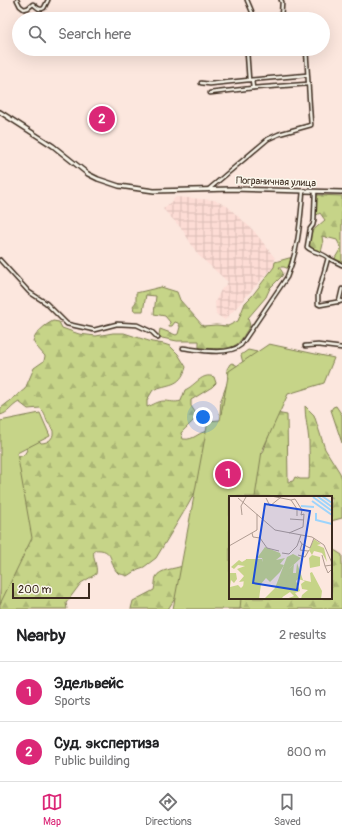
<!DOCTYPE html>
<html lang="en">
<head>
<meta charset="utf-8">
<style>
  body { margin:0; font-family:Pangolin,sans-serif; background:#f6f6f6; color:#202124 }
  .scale { position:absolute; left:12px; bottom:10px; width:78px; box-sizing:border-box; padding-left:4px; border:2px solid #3b2a1e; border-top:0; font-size:11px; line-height:14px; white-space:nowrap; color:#3b2a1e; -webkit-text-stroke:3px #fbf7ec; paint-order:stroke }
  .you { position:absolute; left:203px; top:417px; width:14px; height:14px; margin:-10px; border:3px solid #fff; border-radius:50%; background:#1a73e8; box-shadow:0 0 0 6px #1a73e833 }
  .badge { display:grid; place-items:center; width:26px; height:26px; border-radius:50%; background:#db2777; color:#fff; font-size:13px; font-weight:700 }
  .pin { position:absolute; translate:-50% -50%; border:2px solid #fff; box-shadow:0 1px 4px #0006 }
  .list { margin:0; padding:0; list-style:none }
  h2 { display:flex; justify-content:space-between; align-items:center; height:52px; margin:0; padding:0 16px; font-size:17px }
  h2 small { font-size:13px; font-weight:400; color:#757577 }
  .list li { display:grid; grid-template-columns:26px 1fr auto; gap:12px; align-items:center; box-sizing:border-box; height:60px; padding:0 16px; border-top:1px solid #e0e0e0 }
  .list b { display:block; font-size:15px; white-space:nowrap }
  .list p { margin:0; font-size:13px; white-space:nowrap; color:#757577 }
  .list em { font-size:13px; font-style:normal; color:#757577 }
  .icon { flex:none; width:22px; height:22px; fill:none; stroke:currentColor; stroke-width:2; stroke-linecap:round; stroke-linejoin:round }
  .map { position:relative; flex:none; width:342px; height:609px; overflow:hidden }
  .search { position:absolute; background:#fff; box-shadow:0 4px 16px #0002; left:12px; right:12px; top:12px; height:44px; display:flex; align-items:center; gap:10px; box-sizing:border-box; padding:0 14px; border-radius:22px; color:#757577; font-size:15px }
  .sheet { height:172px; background:#fff }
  nav { display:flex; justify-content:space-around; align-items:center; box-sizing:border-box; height:56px; border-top:1px solid #e0e0e0; background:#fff; font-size:11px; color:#757577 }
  nav a { display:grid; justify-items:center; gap:2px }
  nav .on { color:#db2777 }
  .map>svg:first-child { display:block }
  .industrial { fill:url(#industrial-grid) }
  .forest { fill:url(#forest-firs); stroke:#807f53 }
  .garden { fill:#c6d488; stroke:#807f53 }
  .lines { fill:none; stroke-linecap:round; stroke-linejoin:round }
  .minor-casing { stroke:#3b2a1e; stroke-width:5.5 }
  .tertiary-casing { stroke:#3b2a1e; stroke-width:6 }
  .minor { stroke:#fbf7ec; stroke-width:2.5 }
  .tertiary { stroke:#fbf7ec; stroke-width:3 }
  .labels { text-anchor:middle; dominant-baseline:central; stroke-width:3; stroke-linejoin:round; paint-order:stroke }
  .street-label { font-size:10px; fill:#3b2a1e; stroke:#fbf7ec }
  .inset-river { fill:none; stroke:#9dd4fc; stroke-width:2 }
  .inset-road { fill:none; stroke:#af9b91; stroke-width:1 }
  .view { fill:#1d4ed8; fill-opacity:0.15; stroke:#1d4ed8; stroke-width:2 }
  .inset-edge { fill:none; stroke:#3b2a1e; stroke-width:2 }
</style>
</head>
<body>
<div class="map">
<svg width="342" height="609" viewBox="0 0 342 609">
  <defs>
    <pattern id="industrial-grid" width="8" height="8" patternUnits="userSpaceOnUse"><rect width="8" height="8" fill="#fddcd5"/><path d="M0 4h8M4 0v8" fill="none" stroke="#dabdb6"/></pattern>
    <pattern id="forest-firs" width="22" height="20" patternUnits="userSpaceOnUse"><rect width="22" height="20" fill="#c6d488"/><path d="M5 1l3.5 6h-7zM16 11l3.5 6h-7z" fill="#abb675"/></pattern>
  </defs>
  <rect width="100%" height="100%" fill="#fce7de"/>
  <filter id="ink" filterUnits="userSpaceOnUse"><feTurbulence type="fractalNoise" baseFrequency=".025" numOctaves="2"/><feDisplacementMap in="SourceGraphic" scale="8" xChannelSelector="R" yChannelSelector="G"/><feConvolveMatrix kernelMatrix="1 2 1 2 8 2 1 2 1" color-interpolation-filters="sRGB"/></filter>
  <g filter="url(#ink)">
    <path class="industrial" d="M176 197 214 200 227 206 254 231 275 258 274 266 225 320 216 314 215 302 221 290 228 282 198 255 182 229 163 209Z"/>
    <g class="forest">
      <path d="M317 195 342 196V263L336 261 335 258 341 248 337 240 322 236 323 244 321 252 312 249 309 244 310 233 325 220 320 213 315 216Z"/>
      <path d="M289 258H291L289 269 284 267H279L283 273 282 276 270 288 266 297 248 318 250 326C246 331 242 340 237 344 229 351 209 348 199 348V341H177L162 338 159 335 160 329 176 335 178 334 180 327 178 323 175 322 172 326H169L170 322 165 316 154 314 156 296 146 295 143 311H134L133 306 136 302V293L161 287 177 292 180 300 203 326 216 325 228 326 238 321 245 303 252 296 274 267 275 262Z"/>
      <path d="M53 321 59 322 62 328 79 334 96 336 113 333H124L152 342 164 344 170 346 178 354 186 367C180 388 168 383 153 390L147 400V407C153 405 158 401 164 401 170 401 175 403 181 401L185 390C196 385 202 372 214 377L216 383 212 387 191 400V406L197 415C194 422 186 427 181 433L183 439C195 441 199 430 211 431L195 492 188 505 156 558 144 567 138 569 127 576C125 575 120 574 118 573 108 564 116 548 94 550 92 559 98 565 96 574L81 583 66 603 67 609H0V594L13 459 24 455 27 450 25 445 37 439 41 443C49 443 56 437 52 428 51 426 49 425 48 423 44 416 47 414 40 408L28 409 19 402C11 406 9 413 0 415L1 408 25 389 34 368 44 361 45 356 36 346 33 341C36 332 45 325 53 321Z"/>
      <path d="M248 350 257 352 223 414H220L221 400 228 381 227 369 230 364 232 363 240 367 243 363 241 355Z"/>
      <path d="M305 406 314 415 325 449 340 473 342 479V518L331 521V497H250L260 455 263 453 276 413 287 415 288 482 293 481 295 477 300 479H309C310 466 309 454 309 441 308 429 305 418 305 406Z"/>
      <path d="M336 406 342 415V443L331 410 333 407Z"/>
      <path d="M331 548 342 555V609H232L234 598H331Z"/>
      <path d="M182 566 176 597 168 609H131L133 601 154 590C155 586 155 580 156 577 160 569 175 569 182 566Z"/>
    </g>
    <g class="garden">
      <path d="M269 344 334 358 324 383 288 394 262 451 255 497H230V598H241L240 609H173L208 421 220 420 229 371Z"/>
      <path d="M40 413 50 436 17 453 32 538 0 604V421Z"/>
    </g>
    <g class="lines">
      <defs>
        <g id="minor">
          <path d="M17 0 20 6 24 9 28 8 33 4C37 7 39 11 44 8L48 0"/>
          <path d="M247 0 253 14V19"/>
          <path d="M281 0 282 2 281 19"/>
          <path d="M249 80 247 52 250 49"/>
          <path d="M252 80 253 88"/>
          <path d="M201 83 210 84 249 80 307 75"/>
          <path d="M210 93 253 88 308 84"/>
          <path d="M209 189 268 139 279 134 311 125 306 49"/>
          <path d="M315 192 314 220 313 225 310 229 307 247C313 253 322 252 328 258L318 294V304L320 305 342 301"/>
          <path d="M328 258 342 265"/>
          <path d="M0 260 29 292 46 303 67 324 94 330 117 324 137 325 152 332 158 338"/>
          <path d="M339 302 342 289"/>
          <path d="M305 346 318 345 342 348"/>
          <path d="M183 348C199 350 228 356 241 345L287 277C299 247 300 223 303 191"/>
        </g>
        <path id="tertiary" d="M0 112 53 146 88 174 98 179 119 186 154 191 232 189 342 192"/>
      </defs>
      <use href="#minor" class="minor-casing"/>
      <use href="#tertiary" class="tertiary-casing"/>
      <use href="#minor" class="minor"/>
      <use href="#tertiary" class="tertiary"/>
    </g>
  </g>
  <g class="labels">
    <g class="street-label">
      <text transform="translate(276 182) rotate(2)">Пограничная улица</text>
    </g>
  </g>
  <g transform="translate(229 496)">
    <rect width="103" height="103" fill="#fce7de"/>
    <path d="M85 43 92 48 88 49 95 52 98 66 93 57 85 55 83 59 91 61V70L81 72 80 62 83 59 80 54ZM36 51 51 57 52 60 47 64 56 62 51 68 55 69 51 76 41 86 37 82 32 88 30 103H0V77H7L8 83 5 87 2 84 1 91 9 89 12 92 16 88 17 85 10 86 15 80 8 73 16 70 9 69 5 73 2 71 10 64 13 66 18 63 28 68 31 65 34 66 33 62H28ZM68 67 74 84 82 86 81 77 83 76 93 95 92 103H72L73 99 79 94 73 93 72 88 76 85 69 83 67 85 71 95 66 97 70 102 57 103 65 100 61 96 52 102 60 73 65 68 64 77H67Z" fill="#c6d488"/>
    <path d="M64 58 72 62 61 72 53 103H35L46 92 58 61ZM17 63H33L34 66 29 67V79L13 102Z" fill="#c6d488"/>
    <path class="inset-river" d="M88 0 103 11M93 0 103 7M84 1 103 15M83 5 103 19M72 10 85 11M87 17V24L103 28"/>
    <path class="inset-road" d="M42 0 62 4 68 13V20M9 2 46 34 83 41 95 49M37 2 41 10 52 1M13 19 12 10 17 1M61 23 75 24M23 37 24 41 31 42 38 52 50 55M60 37 74 31 75 18 72 19 73 14 66 3 62 4M71 45 73 48 71 54 79 55M73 48 81 52 85 42M95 49 103 67M0 50 28 34V18M53 57 60 58 68 50 72 39M69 59 76 61 80 54M93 59 96 70 103 69M96 70 99 77 103 73"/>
    <path class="view" d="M36 8 81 15 68 94 24 87Z"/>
    <rect width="103" height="103" class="inset-edge"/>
  </g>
</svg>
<div class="scale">200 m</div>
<div class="you"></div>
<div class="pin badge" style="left:228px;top:474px">1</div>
<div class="pin badge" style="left:102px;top:119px">2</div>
<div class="search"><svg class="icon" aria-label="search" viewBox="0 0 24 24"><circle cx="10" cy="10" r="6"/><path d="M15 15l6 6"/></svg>Search here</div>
</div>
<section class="sheet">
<h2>Nearby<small>2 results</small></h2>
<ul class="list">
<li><span class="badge">1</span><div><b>Эдельвейс</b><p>Sports</p></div><em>160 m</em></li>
<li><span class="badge">2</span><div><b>Суд. экспертиза</b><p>Public building</p></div><em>800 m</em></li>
</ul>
</section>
<nav>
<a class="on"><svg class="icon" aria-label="map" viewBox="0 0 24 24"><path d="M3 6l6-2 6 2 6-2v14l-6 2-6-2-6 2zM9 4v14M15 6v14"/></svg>Map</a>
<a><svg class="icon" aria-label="directions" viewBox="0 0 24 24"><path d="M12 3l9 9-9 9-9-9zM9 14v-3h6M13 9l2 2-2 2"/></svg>Directions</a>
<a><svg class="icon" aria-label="saved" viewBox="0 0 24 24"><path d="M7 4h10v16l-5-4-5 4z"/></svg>Saved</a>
</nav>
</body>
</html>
